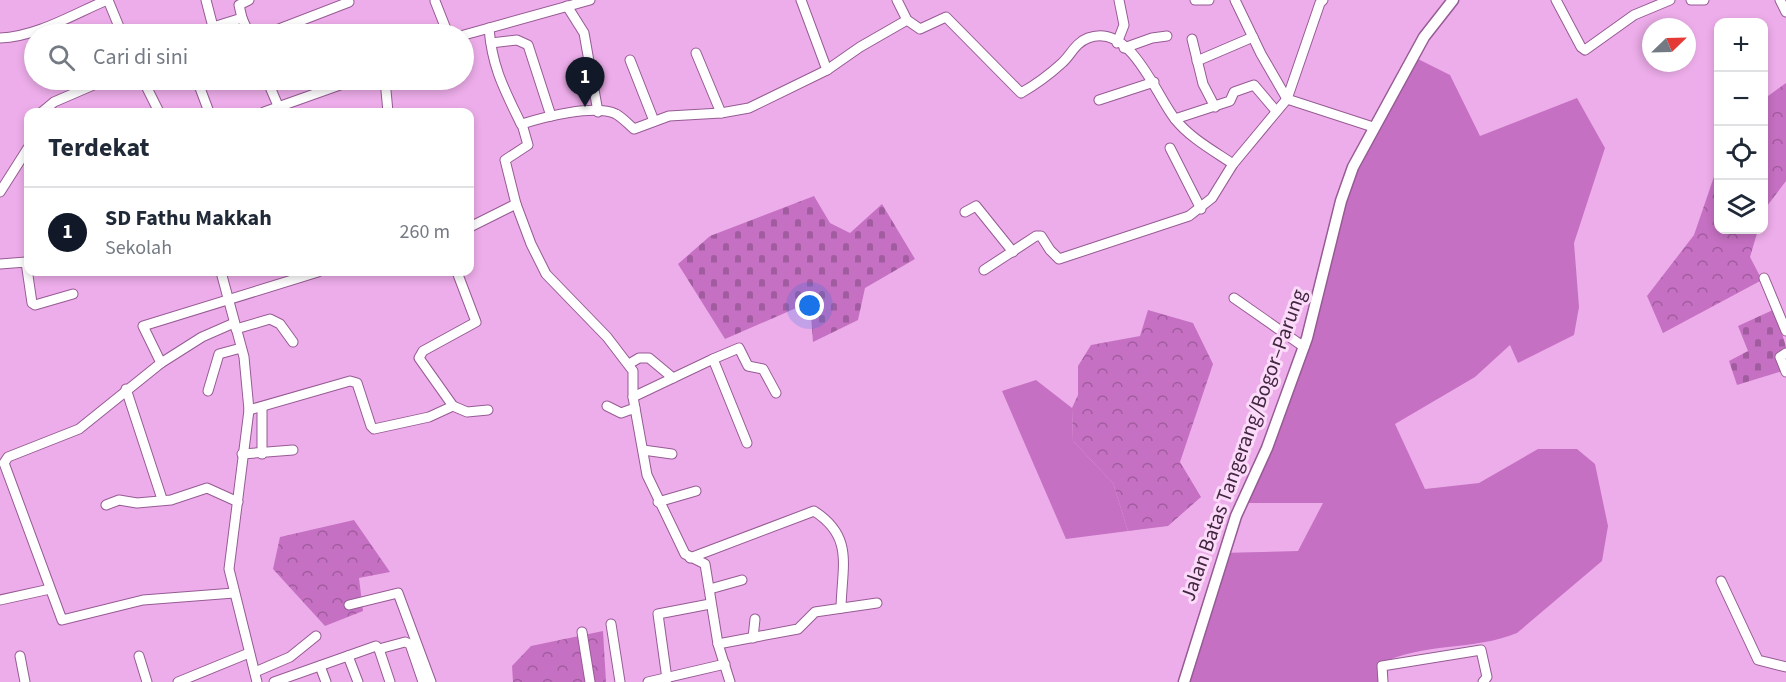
<!DOCTYPE html>
<html lang="id">
<head>
<meta charset="utf-8">
<style>
  body { margin:0; font-family:"Source Sans 3",sans-serif; background:#f2f2f3; color:#1f2937 }
  .controls { position:absolute; right:18px; top:18px; display:grid; overflow:hidden; border-radius:12px; box-shadow:0 3px 9px #0003 }
  .controls button { width:54px; height:54px; display:grid; place-items:center; padding:0; border:0; border-bottom:2px solid #e0e1e3; background:#fff; color:#1f2937; font:30px sans-serif }
  .compass { position:absolute; left:1642px; top:18px; width:54px; height:54px; border-radius:50%; background:#fff; box-shadow:0 3px 9px #0003; rotate:67deg }
  .you { position:absolute; left:810px; top:306px; width:21px; height:21px; margin:-15px; border:4px solid #fff; border-radius:50%; background:#1a73e8; box-shadow:0 0 0 9px #1a73e833 }
  .badge { display:grid; place-items:center; width:39px; height:39px; border-radius:50%; background:#111827; color:#fff; font-size:20px; font-weight:700 }
  .pin { position:absolute; translate:-50% -50px; filter:drop-shadow(0 2px 3px #0008) }
  .pin::after { content:''; position:absolute; top:32px; width:21px; height:18px; background:inherit; clip-path:polygon(0 0,100% 0,50% 100%) }
  .list { margin:0; padding:0; list-style:none }
  h2 { display:flex; justify-content:space-between; align-items:center; height:78px; margin:0; padding:0 24px; font-size:26px }
  h2 small { font-size:20px; font-weight:400; color:#747a83 }
  .list li { display:grid; grid-template-columns:39px 1fr auto; gap:18px; align-items:center; box-sizing:border-box; height:90px; padding:0 24px; border-top:2px solid #e0e1e3 }
  .list b { display:block; font-size:22px; white-space:nowrap }
  .list p { margin:0; font-size:20px; white-space:nowrap; color:#747a83 }
  .list em { font-size:20px; font-style:normal; color:#747a83 }
  .icon { flex:none; width:33px; height:33px; fill:none; stroke:currentColor; stroke-width:2; stroke-linecap:round; stroke-linejoin:round }
  .map { position:relative; flex:none; width:1786px; height:682px; overflow:hidden }
  .search { position:absolute; background:#fff; box-shadow:0 3px 9px #0003; left:24px; top:24px; width:450px; height:66px; display:flex; align-items:center; gap:15px; box-sizing:border-box; padding:0 21px; border-radius:33px; color:#747a83; font-size:22px }
  .panel { position:absolute; background:#fff; box-shadow:0 3px 9px #0003; left:24px; top:108px; width:450px; height:168px; border-radius:12px }
  .map>svg:first-child { display:block }
  .grass { fill:#c570c2 }
  .forest { fill:url(#forest-crowns) }
  .cemetery { fill:url(#cemetery-stones) }
  .lines { fill:none; stroke-linecap:round; stroke-linejoin:round }
  .minor-casing { stroke:#965b94; stroke-width:11 }
  .major-casing { stroke:#965b94; stroke-width:13 }
  .minor { stroke:#fff; stroke-width:9 }
  .major { stroke:#fff; stroke-width:10 }
  .labels { text-anchor:middle; dominant-baseline:central; stroke-width:6; stroke-linejoin:round; paint-order:stroke }
  .street-label { font-size:21px; fill:#40263f; stroke:#fcdaf9 }
</style>
</head>
<body>
<div class="map">
<svg width="1786" height="682" viewBox="0 0 1786 682">
  <defs>
    <pattern id="forest-crowns" width="20" height="18" patternUnits="userSpaceOnUse" patternTransform="scale(1.5)"><rect width="20" height="18" fill="#c570c2"/><path d="M2 6a3 3 0 1 1 6 0M12 15a3 3 0 1 1 6 0" fill="none" stroke="#a15c9f"/></pattern>
    <pattern id="cemetery-stones" width="16" height="16" patternUnits="userSpaceOnUse" patternTransform="scale(1.5)"><rect width="16" height="16" fill="#c570c2"/><path d="M2 7V4a2 2 0 0 1 4 0v3zM10 15v-3a2 2 0 0 1 4 0v3z" fill="#a15c9f"/></pattern>
  </defs>
  <rect width="100%" height="100%" fill="#edadea"/>
  <g class="grass">
    <path d="M1412 56 1450 75 1480 136 1577 98 1605 148 1574 243 1579 307 1574 335 1518 363 1510 345 1475 377 1395 424 1425 489 1479 483 1538 449H1577L1595 464 1608 526 1602 561 1517 633C1474 651 1422 642 1381 664L1383 682H1180L1220 553 1298 551 1323 503H1245L1317 306 1352 166Z"/>
    <path d="M1036 380 1072 408 1073 441 1113 483 1128 531 1066 539 1002 391Z"/>
  </g>
  <g class="forest">
    <path d="M1786 83V181L1764 210V99Z"/>
    <path d="M1718 165V230H1758L1750 257 1762 280 1663 333 1647 296 1694 235Z"/>
    <path d="M1148 310 1193 323 1213 364 1180 462 1201 497 1168 526 1128 531 1113 483 1073 441 1072 408 1078 395V366L1091 345 1140 336Z"/>
    <path d="M354 520 390 572 359 578 363 611 325 626 273 569 280 537Z"/>
    <path d="M603 631 606 682H513L512 666 531 646Z"/>
  </g>
  <g class="cemetery">
    <path d="M814 196 830 223 850 233 882 204 915 259 865 288 858 320 813 342 810 302 725 339 678 264 710 236Z"/>
    <path d="M1775 309 1786 347V370L1737 385 1729 361 1748 351 1738 326Z"/>
  </g>
  <g class="lines">
    <defs>
      <g id="minor">
        <path d="M108 0 122 34"/>
        <path d="M897 0 907 20 920 29 946 17 1021 93C1035 85 1050 74 1062 63 1071 55 1075 43 1088 38 1131 22 1156 96 1175 119 1190 138 1214 151 1233 164"/>
        <path d="M1195 0H1209"/>
        <path d="M1235 0 1261 54 1287 99 1373 127"/>
        <path d="M1556 0 1581 47 1585 50 1634 15 1670 0"/>
        <path d="M1691 0H1704"/>
        <path d="M1780 0 1786 12"/>
        <path d="M435 1 448 34"/>
        <path d="M567 6 584 33 598 112"/>
        <path d="M242 18 249 34"/>
        <path d="M213 27 242 18 239 5 249 0"/>
        <path d="M489 28C492 67 504 89 521 124"/>
        <path d="M199 34 213 27 206 0"/>
        <path d="M266 34 349 2"/>
        <path d="M464 35 590 0"/>
        <path d="M0 38C36 37 74 14 107 0"/>
        <path d="M1192 39 1203 84 1215 107"/>
        <path d="M491 43 517 40 528 45 551 116"/>
        <path d="M1117 43 1124 25 1119 0"/>
        <path d="M1124 48 1152 38 1167 36"/>
        <path d="M696 53 721 113"/>
        <path d="M630 60 654 121"/>
        <path d="M1197 61 1253 37"/>
        <path d="M827 70 860 47 907 20"/>
        <path d="M143 80 159 112"/>
        <path d="M197 80 209 112"/>
        <path d="M267 80 279 108"/>
        <path d="M385 80 388 112"/>
        <path d="M1099 100 1154 82"/>
        <path d="M42 112 54 102 105 80"/>
        <path d="M264 112 354 80"/>
        <path d="M1175 119 1230 101 1234 92 1254 85 1276 111"/>
        <path d="M1170 148 1201 209"/>
        <path d="M0 192 28 148"/>
        <path d="M516 204 531 244 546 274 607 337 633 371V397L647 475 685 554 705 564 718 644 730 682"/>
        <path d="M965 212 976 206 1013 252"/>
        <path d="M470 227 516 204 505 160 528 145 522 124C544 117 594 104 616 114 623 118 628 124 634 129L669 116 721 113 749 108 827 70 801 0"/>
        <path d="M0 264 26 262 32 303 35 305 73 294"/>
        <path d="M984 270 1036 236H1041L1050 250 1059 259 1189 216 1212 198 1233 164 1287 99 1320 3 1323 0"/>
        <path d="M221 272 244 357 249 410 229 569 257 682"/>
        <path d="M1764 278 1786 331"/>
        <path d="M1234 298 1304 347"/>
        <path d="M236 329 270 319 280 324 293 342"/>
        <path d="M1786 353 1780 357 1786 372"/>
        <path d="M713 359 739 348 748 366 763 369 776 393"/>
        <path d="M161 363 143 326 318 272"/>
        <path d="M629 364 639 358H649L673 378"/>
        <path d="M126 389 162 499"/>
        <path d="M208 391 219 354 241 348"/>
        <path d="M633 397 713 359 747 443"/>
        <path d="M453 406 419 358 423 351 476 322 457 272"/>
        <path d="M607 406 621 413 635 408"/>
        <path d="M249 410 350 381 357 383 371 426 374 429 429 417 453 406 467 412 488 410"/>
        <path d="M643 450 672 454"/>
        <path d="M242 454 293 450"/>
        <path d="M262 454V407"/>
        <path d="M658 502 696 491"/>
        <path d="M106 505 119 500 137 503 171 500 207 488 238 502"/>
        <path d="M690 558 814 511C854 537 842 565 841 608"/>
        <path d="M1721 581 1758 660 1786 667"/>
        <path d="M710 589 742 580"/>
        <path d="M234 593 143 600 62 620 4 463 8 457 79 429 161 363 202 337 234 323"/>
        <path d="M0 600 50 589"/>
        <path d="M349 605 398 593 431 682"/>
        <path d="M611 624 620 682"/>
        <path d="M582 632 590 682"/>
        <path d="M753 638 755 619"/>
        <path d="M718 644 798 629 815 612 877 603"/>
        <path d="M379 649 390 682"/>
        <path d="M20 656 25 682"/>
        <path d="M139 656 147 682"/>
        <path d="M348 656 358 682"/>
        <path d="M320 666 326 682"/>
        <path d="M255 672 290 657 316 636"/>
        <path d="M667 679 658 614 710 604"/>
        <path d="M178 682 249 653"/>
        <path d="M274 682 376 646 379 649 405 642 410 644 423 682"/>
        <path d="M648 682 725 664"/>
        <path d="M1383 682 1382 666 1481 650 1487 677 1483 682"/>
      </g>
      <path id="major" d="M1184 682 1236 516 1267 448 1307 338 1341 201 1353 167 1424 37 1453 0"/>
    </defs>
    <use href="#minor" class="minor-casing"/>
    <use href="#major" class="major-casing"/>
    <use href="#minor" class="minor"/>
    <use href="#major" class="major"/>
  </g>
  <g class="labels">
    <g class="street-label">
      <text transform="translate(1243 445) rotate(-70)">Jalan Batas Tangerang/Bogor–Parung</text>
    </g>
  </g>
</svg>
<div class="controls">
<button>+</button>
<button>−</button>
<button><svg class="icon" aria-label="locate" viewBox="0 0 24 24"><circle cx="12" cy="12" r="6"/><path d="M12 2v4M12 18v4M2 12h4M18 12h4"/></svg></button>
<button><svg class="icon" aria-label="layers" viewBox="0 0 24 24"><path d="M12 4l9 5-9 5-9-5zM3 14l9 5 9-5"/></svg></button>
</div>
<svg class="compass" viewBox="-18 -18 36 36"><path d="M0-13l5 13h-10z" fill="#e53935"/><path d="M0 13l5-13h-10z" fill="#747a83"/></svg>
<div class="you"></div>
<div class="pin badge" style="left:585px;top:107px">1</div>
<div class="search"><svg class="icon" aria-label="search" viewBox="0 0 24 24"><circle cx="10" cy="10" r="6"/><path d="M15 15l6 6"/></svg>Cari di sini</div>
<section class="panel">
<h2>Terdekat<small></small></h2>
<ul class="list">
<li><span class="badge">1</span><div><b>SD Fathu Makkah</b><p>Sekolah</p></div><em>260 m</em></li>
</ul>
</section>
</div>
</body>
</html>
